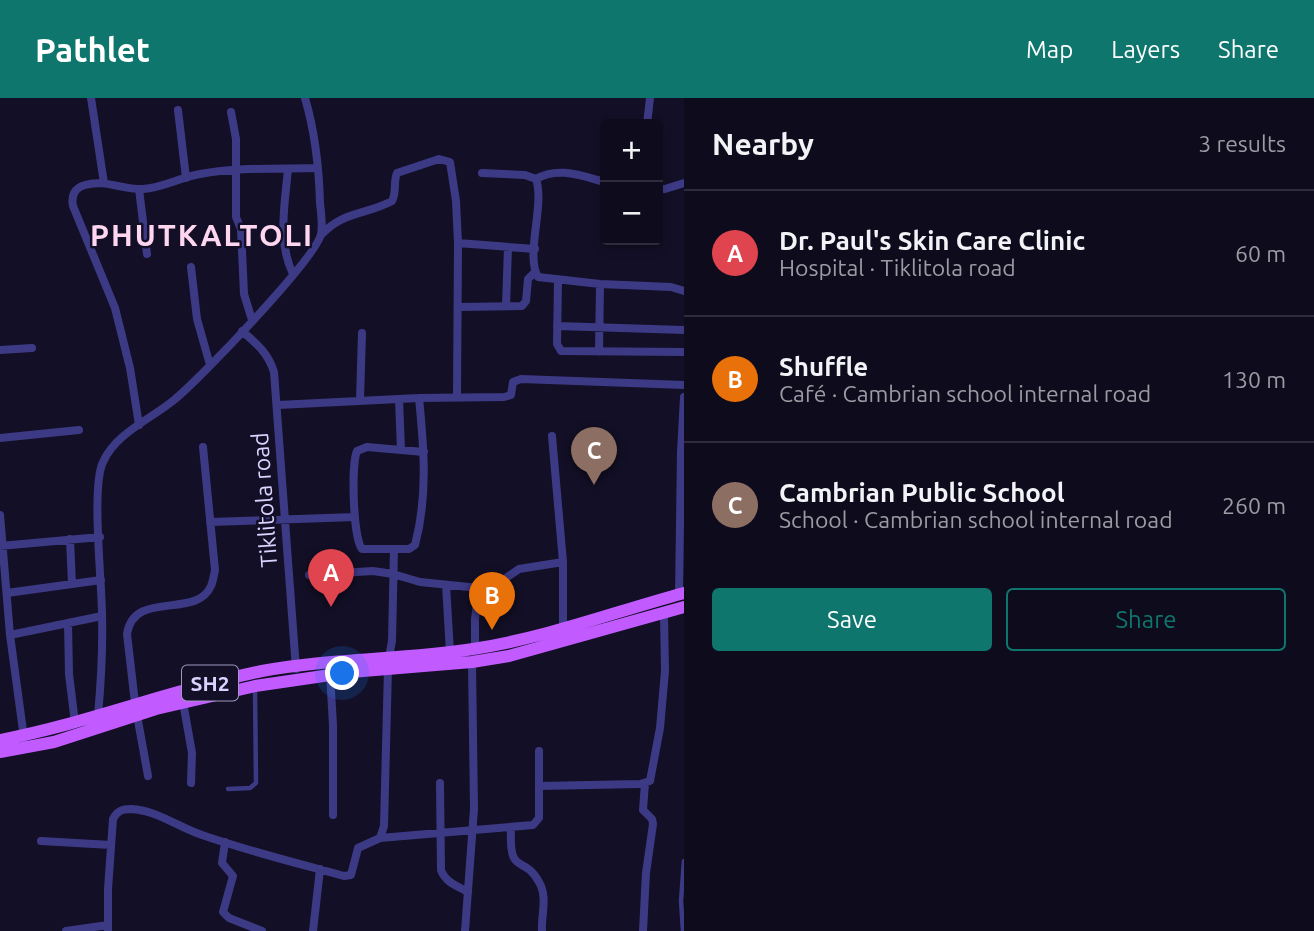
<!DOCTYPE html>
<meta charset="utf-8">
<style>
:root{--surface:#0e0b1c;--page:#1c1929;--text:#f1f3f6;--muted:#9b9ba3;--line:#2e2b3b;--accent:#0f766e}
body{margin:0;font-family:Ubuntu,sans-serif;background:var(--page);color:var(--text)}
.controls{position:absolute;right:21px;top:21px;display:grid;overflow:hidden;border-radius:7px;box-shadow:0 4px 10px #0003}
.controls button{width:63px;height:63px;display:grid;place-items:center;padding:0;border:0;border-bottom:2px solid var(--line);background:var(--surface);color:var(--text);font:35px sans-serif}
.you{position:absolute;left:343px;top:576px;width:24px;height:24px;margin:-18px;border:5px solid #fff;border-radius:50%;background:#1a73e8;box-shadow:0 0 0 10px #1a73e833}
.badge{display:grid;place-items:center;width:46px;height:46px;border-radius:50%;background:var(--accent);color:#fff;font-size:23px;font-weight:700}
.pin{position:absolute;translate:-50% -58px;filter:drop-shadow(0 2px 4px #0008)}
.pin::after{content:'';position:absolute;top:37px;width:24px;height:21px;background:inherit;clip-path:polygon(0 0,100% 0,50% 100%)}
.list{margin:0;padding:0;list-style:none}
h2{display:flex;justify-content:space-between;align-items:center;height:91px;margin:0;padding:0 28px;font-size:30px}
h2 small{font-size:23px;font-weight:400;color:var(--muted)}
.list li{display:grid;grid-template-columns:46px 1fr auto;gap:21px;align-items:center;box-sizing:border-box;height:126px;padding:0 28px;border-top:2px solid var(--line)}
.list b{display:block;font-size:26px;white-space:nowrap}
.list p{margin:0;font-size:23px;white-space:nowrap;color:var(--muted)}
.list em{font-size:23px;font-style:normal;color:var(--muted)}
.actions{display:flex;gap:14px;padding:21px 28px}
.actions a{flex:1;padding:16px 0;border:2px solid var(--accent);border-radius:7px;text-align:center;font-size:24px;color:var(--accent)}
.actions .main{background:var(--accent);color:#fff}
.map{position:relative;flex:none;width:684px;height:833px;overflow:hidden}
header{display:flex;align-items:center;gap:42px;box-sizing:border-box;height:98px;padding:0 35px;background:var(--accent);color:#fff}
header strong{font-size:33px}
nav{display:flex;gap:38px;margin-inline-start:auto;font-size:24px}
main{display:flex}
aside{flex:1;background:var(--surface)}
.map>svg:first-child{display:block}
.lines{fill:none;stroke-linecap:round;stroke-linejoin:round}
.service{stroke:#3d3a85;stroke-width:4.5}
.minor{stroke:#3d3a85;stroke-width:8}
.primary{stroke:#c25bff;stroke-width:12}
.labels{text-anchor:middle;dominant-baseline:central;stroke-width:5;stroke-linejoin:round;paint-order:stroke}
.shield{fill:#130f26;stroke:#9e99be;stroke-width:2}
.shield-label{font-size:21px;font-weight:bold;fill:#d9d4ff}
.street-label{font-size:23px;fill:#d9d4ff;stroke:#130f26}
.district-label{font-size:30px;font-weight:bold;letter-spacing:2px;fill:#ffd6f0;stroke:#130f26}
</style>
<header>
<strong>Pathlet</strong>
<nav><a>Map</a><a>Layers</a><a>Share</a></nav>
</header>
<main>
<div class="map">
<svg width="684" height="833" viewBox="0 0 684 833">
<rect width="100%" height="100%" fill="#130f26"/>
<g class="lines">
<!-- service -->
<path class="service" d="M228,691L250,690L256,685L255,589
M683,833L681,803L684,763"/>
<!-- minor -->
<path class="minor" d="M91,0L104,85
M178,12L186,80
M231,14L236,41V119L241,131L244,196L252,222
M647,26L650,0
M288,71C285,105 277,144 293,176
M482,75L525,77L536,81C545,107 525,157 538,179L600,186L671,189L684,193
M536,81C558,68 582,78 605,84
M139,91L147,156
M658,91H665L684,85
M321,137C343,113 366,117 392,103C397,94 393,84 397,75L439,61L450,64L456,103L458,145L457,299
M458,145L535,151
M191,169L197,221L210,267
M558,182L557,246L561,253L684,254
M506,208L508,149
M458,209L522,208L526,203L528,181L535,174
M557,228L684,232
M242,233C257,246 268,255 274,274L296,571
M0,252L32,250
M599,254L600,186
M419,300C424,350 428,398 415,447L409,451H362C353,440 351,367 357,353L367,349L424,354
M399,301L401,352
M360,302L362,235
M278,307L419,300L504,299L511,297L513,284L521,281L684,287
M139,327L130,270L115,210L73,108C71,98 74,90 85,87C105,81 123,92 143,91C163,90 181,79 200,76C238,69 279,71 318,70
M552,338L563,464V529
M0,340L79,332
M0,417L10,537L24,640
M210,424L355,419
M70,441L72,486
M0,448L100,439
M309,477L373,473L393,476L420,484L479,490L493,489L519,471L563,464
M446,487L450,554
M7,495L101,482
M679,497L681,354L684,299
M68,525L69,576L75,625
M10,537L102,518
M475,551V521L479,490
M389,559L392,543L394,451
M330,576L333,627V717
M183,604L192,655L191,685
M135,605L127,536C134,491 196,522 211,488C213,483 214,477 215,472L203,349
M137,617L148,678
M98,618C101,584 103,551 102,517C102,484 91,389 103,364C116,335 151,321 174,302C198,283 316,160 321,136C323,127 321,115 320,105C319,69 315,34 305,0
M440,685L441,772C445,784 457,788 468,794
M539,688L640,686L650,683L660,630L665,573L664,515
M511,730C509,780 523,755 539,784C548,799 541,817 542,833
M380,740L533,727L539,720V653
M41,743L111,747
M225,744L222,765L233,778L223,814L229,820L262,833
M66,833L108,827
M108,833V791L113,721C117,713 122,711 131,711C156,712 178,729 202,737C248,753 297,765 344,778L351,777L358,750L380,740L384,728L388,570
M313,833L320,771
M465,833L474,711L472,564
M643,833L646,775L653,726L652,721L643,712L645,685"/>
<!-- primary -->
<path class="primary" d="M0,642C89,625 173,591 262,573C332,560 403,562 473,551C545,540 614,514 684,495
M0,654L54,644L156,611L255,588L351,574L472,564L509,558L684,509"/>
</g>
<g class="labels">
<!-- shield labels -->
<rect class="shield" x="182" y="567.5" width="56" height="35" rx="5"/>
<g class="shield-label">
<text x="210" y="585">SH2</text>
</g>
<!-- street labels -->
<g class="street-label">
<text transform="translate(264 402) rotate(-94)">Tiklitola road</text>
</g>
<!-- district labels -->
<g class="district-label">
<text x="202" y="137">PHUTKALTOLI</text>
</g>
</g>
</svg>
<div class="controls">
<button>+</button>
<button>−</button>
</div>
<div class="you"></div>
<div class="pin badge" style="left:331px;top:509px;background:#e0444e">A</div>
<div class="pin badge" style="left:492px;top:532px;background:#e8710a">B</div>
<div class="pin badge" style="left:594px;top:387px;background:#8d6e63">C</div>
</div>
<aside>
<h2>Nearby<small>3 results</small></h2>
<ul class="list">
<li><span class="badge" style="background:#e0444e">A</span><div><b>Dr. Paul's Skin Care Clinic</b><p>Hospital · Tiklitola road</p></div><em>60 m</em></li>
<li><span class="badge" style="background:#e8710a">B</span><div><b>Shuffle</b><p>Café · Cambrian school internal road</p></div><em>130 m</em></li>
<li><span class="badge" style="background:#8d6e63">C</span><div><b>Cambrian Public School</b><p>School · Cambrian school internal road</p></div><em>260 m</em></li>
</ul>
<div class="actions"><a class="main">Save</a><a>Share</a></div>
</aside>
</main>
